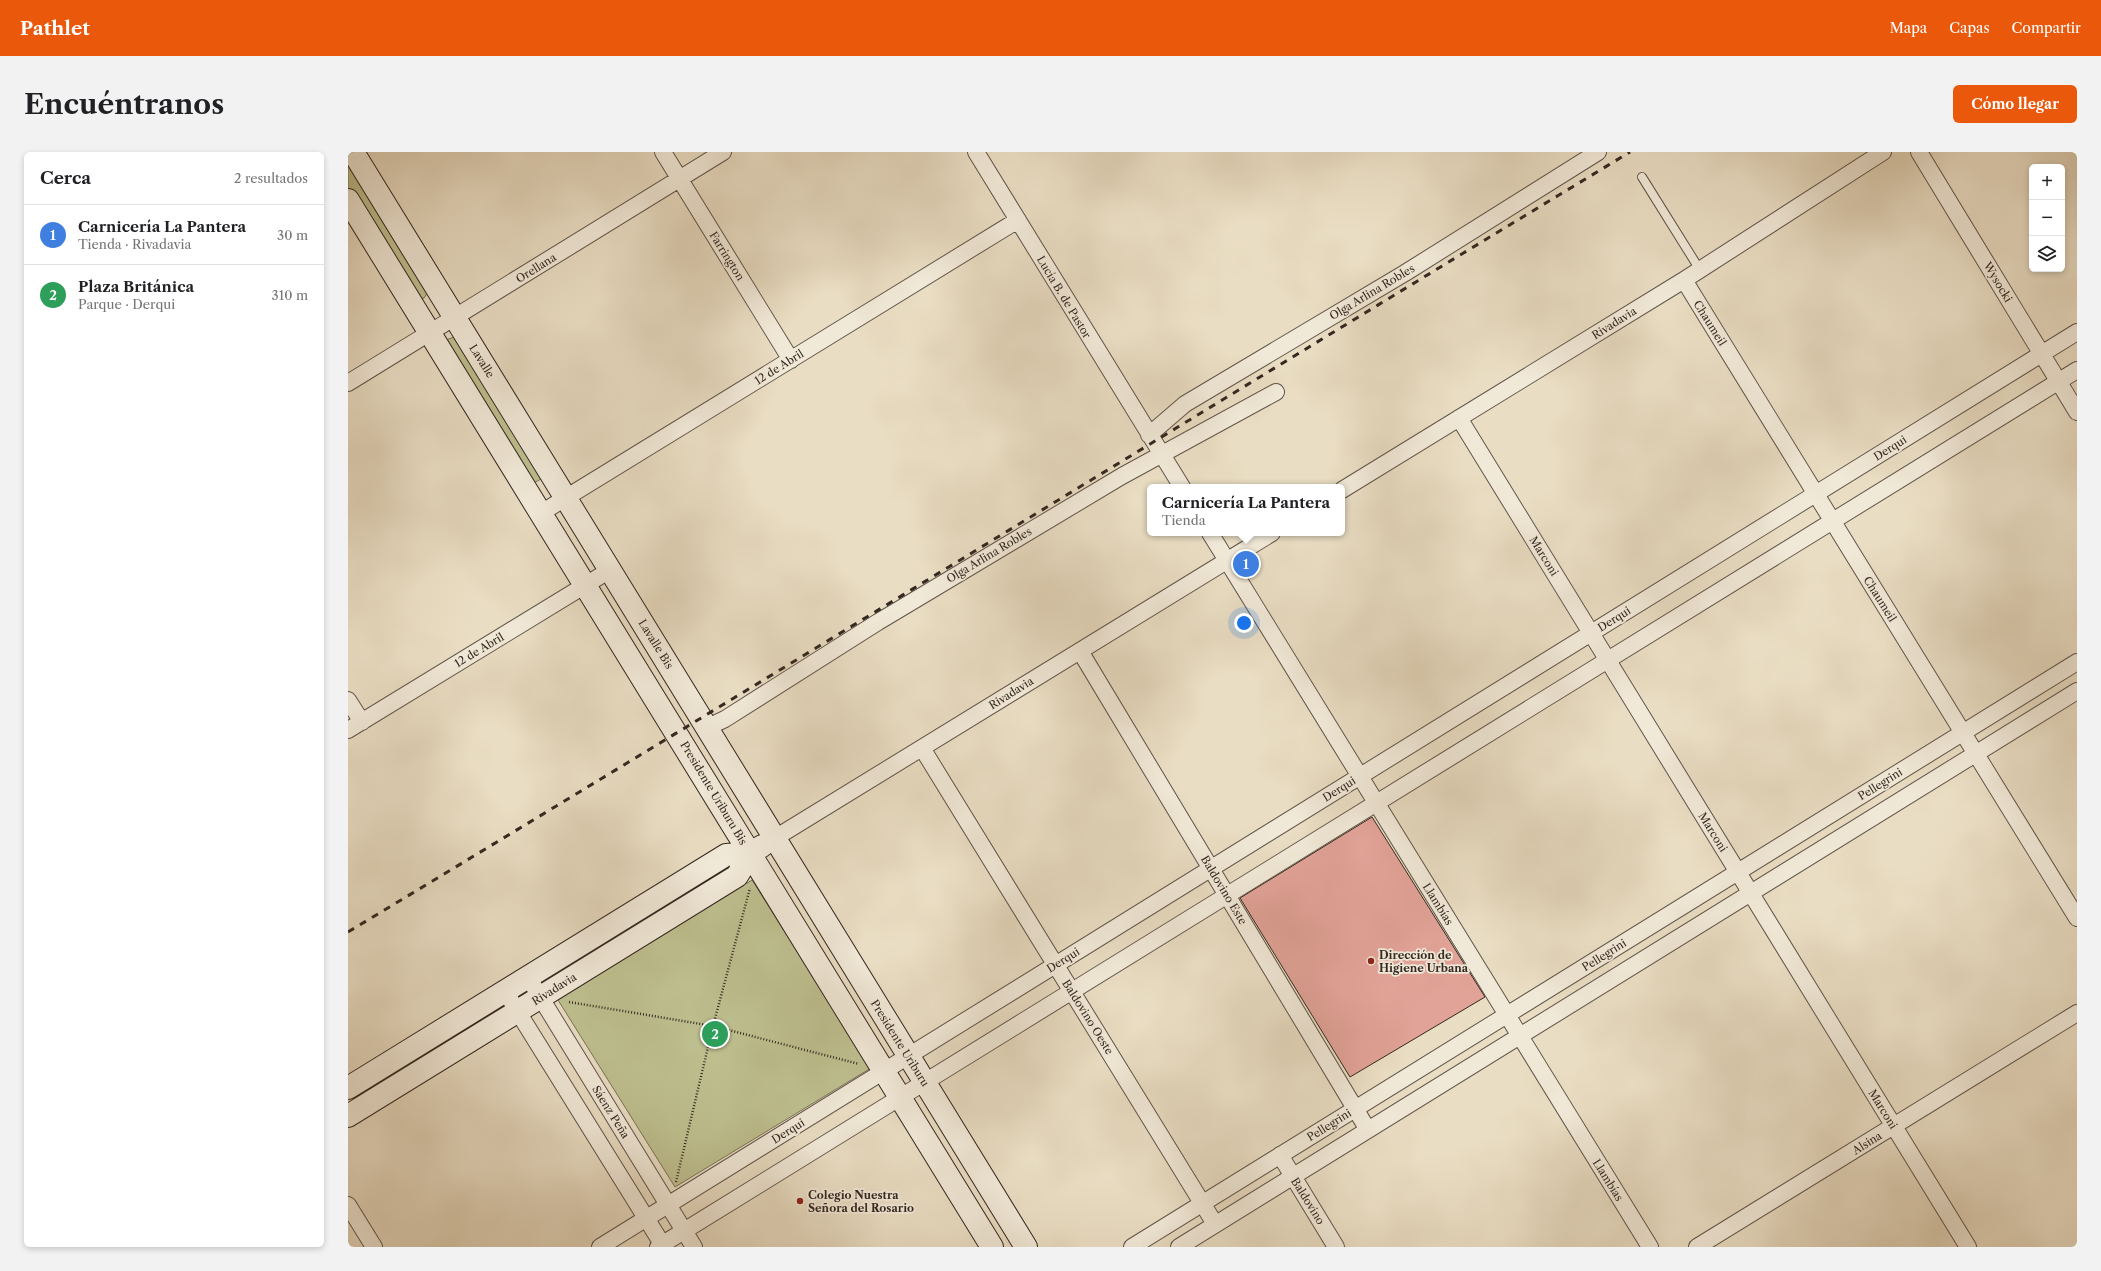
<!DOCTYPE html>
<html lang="es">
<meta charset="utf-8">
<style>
:root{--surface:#fff;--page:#f2f2f2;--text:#202124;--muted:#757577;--line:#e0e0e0;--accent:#ea580c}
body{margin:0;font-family:"Libre Caslon Text",serif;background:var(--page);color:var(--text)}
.controls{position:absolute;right:12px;top:12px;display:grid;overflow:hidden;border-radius:6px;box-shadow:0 2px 6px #0003}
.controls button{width:36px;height:36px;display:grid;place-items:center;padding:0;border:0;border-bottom:1px solid var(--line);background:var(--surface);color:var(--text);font:20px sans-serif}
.you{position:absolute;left:896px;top:471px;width:14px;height:14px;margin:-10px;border:3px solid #fff;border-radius:50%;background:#1a73e8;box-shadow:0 0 0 6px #1a73e833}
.badge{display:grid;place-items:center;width:26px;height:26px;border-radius:50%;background:var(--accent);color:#fff;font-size:13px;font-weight:700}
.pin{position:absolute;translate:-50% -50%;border:2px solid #fff;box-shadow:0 1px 4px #0006}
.popup{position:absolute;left:799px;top:332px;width:198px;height:52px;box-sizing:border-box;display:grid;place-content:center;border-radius:6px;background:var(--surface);filter:drop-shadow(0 1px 3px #0005);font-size:13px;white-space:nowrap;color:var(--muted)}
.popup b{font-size:15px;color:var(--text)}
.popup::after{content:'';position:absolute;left:50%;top:100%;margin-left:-8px;border:8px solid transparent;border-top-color:var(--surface)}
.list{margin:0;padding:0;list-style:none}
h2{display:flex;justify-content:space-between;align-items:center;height:52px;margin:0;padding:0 16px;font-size:17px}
h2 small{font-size:13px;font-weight:400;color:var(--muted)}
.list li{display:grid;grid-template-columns:26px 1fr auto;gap:12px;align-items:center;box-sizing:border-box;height:60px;padding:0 16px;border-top:1px solid var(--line)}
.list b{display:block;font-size:15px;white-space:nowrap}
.list p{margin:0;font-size:13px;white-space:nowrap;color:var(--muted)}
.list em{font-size:13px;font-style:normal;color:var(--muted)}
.icon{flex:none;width:22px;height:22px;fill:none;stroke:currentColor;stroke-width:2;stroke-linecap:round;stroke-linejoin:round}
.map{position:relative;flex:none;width:1729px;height:1095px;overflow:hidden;border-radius:6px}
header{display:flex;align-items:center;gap:24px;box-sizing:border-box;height:56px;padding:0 20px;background:var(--accent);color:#fff}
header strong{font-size:19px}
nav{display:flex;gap:22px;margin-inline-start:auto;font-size:14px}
.intro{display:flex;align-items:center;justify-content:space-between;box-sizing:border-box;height:96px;padding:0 24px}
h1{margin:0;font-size:28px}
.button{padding:10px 18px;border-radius:6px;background:var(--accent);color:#fff;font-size:14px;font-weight:700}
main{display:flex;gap:24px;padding:0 24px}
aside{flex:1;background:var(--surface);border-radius:6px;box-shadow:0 2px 6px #0003}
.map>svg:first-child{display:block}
.green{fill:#bebf8f;stroke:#797458}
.building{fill:#e1a297;stroke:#342821}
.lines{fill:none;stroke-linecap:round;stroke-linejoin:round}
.lane-casing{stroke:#61554a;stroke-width:10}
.street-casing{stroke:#61554a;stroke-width:18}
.secondary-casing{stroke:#342821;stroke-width:24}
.path{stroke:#342821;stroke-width:2.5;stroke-dasharray:1 2;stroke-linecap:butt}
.lane{stroke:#f1e9d8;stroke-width:8}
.street{stroke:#f1e9d8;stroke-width:16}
.secondary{stroke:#f1e9d8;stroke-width:22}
.rail{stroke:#342821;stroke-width:3;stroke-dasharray:7 7;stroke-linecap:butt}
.poi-dot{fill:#8f2418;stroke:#f1e9d8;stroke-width:1.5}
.labels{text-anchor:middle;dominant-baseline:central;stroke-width:3.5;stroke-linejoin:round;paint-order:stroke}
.street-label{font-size:11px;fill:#342821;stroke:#f1e9d8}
.poi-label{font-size:11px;font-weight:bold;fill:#342821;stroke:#f1e9d8;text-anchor:start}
</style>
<header>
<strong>Pathlet</strong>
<nav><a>Mapa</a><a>Capas</a><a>Compartir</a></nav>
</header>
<div class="intro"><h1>Encuéntranos</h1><a class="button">Cómo llegar</a></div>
<main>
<aside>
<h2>Cerca<small>2 resultados</small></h2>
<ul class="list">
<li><span class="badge" style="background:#3f7fe0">1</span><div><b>Carnicería La Pantera</b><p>Tienda · Rivadavia</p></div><em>30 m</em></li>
<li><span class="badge" style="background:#2e9e5b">2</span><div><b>Plaza Británica</b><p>Parque · Derqui</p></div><em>310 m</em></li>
</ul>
</aside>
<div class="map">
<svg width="1729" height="1095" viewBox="0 0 1729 1095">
<rect width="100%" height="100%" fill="#e9ddc3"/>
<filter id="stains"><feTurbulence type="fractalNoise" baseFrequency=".005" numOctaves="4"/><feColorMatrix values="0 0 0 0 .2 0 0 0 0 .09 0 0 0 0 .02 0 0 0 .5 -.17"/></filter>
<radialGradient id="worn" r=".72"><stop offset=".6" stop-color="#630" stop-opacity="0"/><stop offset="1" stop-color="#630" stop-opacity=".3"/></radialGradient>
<!-- green -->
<path class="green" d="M0,9L80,140L76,146L72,147L66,144L0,36Z
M106,185L193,327L186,331L98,188Z
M404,728L523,916L327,1035L210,848Z"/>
<!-- building -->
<path class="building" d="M1024,665L1137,845L1002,925L892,746Z"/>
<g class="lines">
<defs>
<path id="lane" d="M1294,25L1352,118"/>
<path id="street" d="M315,0L443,208
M628,0L834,335
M1571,0L1729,260
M1336,128L1729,766
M0,231L375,0
M1111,266L1620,1095
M801,283L837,252L1057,121L1250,0
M994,338L1336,128L1535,0
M193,361L670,68
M862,381L1302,1095
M732,499L1020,978
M0,548L14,570
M360,575L377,567L530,470L774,324L928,240
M0,578L262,418
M574,596L867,1072
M427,686L924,381
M180,825L346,1095
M157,839L316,1095
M932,1003L988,1095
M0,1053L26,1095
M252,1095L1729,180
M310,1095L1729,218
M784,1095L1729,510
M831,1095L1729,539
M1349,1095L1729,861"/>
<path id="secondary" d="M5,0L678,1095
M0,48L644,1095
M0,936L378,703L403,701
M0,964L389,724L403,701L414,694"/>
</defs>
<!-- lane casing -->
<use href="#lane" class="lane-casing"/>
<!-- street casing -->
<use href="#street" class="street-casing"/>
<!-- secondary casing -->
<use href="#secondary" class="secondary-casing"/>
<!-- path -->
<path class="path" d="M221,850L365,874L511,912
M328,1030L365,874L402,736"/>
<!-- lane -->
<use href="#lane" class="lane"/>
<!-- street -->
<use href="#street" class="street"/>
<!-- secondary -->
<use href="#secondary" class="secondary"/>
<!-- rail -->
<path class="rail" d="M0,780C428,522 854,259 1282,0"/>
</g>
<!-- markers -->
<g class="poi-dot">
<circle cx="1023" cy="809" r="4"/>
<circle cx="452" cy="1049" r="4"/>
</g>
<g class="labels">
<!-- street labels -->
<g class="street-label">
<text transform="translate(379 104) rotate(58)">Farrington</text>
<text transform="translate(188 116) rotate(-32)">Orellana</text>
<text transform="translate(1650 130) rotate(59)">Wysocki</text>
<text transform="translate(1024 140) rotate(-31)">Olga Arlina Robles</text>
<text transform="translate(716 145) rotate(59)">Lucía B. de Pastor</text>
<text transform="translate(1266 171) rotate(-32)">Rivadavia</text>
<text transform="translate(1362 171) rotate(58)">Chaumeil</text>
<text transform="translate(134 209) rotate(58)">Lavalle</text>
<text transform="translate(431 215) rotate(-32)">12 de Abril</text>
<text transform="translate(1542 296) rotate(-32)">Derqui</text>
<text transform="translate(641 403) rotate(-31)">Olga Arlina Robles</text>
<text transform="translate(1196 404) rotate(58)">Marconi</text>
<text transform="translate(1532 447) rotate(58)">Chaumeil</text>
<text transform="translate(1266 467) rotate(-32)">Derqui</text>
<text transform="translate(308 492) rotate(58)">Lavalle Bis</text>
<text transform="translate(131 498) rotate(-31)">12 de Abril</text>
<text transform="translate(663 541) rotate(-32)">Rivadavia</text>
<text transform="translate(1532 632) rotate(-32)">Pellegrini</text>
<text transform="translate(991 637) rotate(-32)">Derqui</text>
<text transform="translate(366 641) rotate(59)">Presidente Uriburu Bis</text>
<text transform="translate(1365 680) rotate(58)">Marconi</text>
<text transform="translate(876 738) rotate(59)">Baldovino Este</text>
<text transform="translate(1090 752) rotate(58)">Llambías</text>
<text transform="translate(1256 803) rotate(-32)">Pellegrini</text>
<text transform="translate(715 808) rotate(-32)">Derqui</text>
<text transform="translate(206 837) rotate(-32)">Rivadavia</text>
<text transform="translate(740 865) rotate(58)">Baldovino Oeste</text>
<text transform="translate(552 891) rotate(58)">Presidente Uriburu</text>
<text transform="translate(1535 957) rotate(58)">Marconi</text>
<text transform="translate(263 960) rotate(58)">Sáenz Peña</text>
<text transform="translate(981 973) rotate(-32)">Pellegrini</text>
<text transform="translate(440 979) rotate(-32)">Derqui</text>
<text transform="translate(1519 991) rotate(-32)">Alsina</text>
<text transform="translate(1260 1028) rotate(58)">Llambías</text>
<text transform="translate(960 1049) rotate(58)">Baldovino</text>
</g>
<!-- poi labels -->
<g class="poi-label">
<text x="1031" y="803">Dirección de<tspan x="1031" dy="13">Higiene Urbana</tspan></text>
<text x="460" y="1043">Colegio Nuestra<tspan x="460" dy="13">Señora del Rosario</tspan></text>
</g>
</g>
<rect width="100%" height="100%" filter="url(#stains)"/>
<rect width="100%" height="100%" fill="url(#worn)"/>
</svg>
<div class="controls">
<button>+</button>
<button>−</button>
<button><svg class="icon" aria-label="layers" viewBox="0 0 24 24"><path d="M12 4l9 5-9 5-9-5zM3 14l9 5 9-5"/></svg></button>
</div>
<div class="you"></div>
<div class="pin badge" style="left:898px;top:412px;background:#3f7fe0">1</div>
<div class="popup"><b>Carnicería La Pantera</b>Tienda</div>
<div class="pin badge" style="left:367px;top:882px;background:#2e9e5b">2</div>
</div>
</main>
